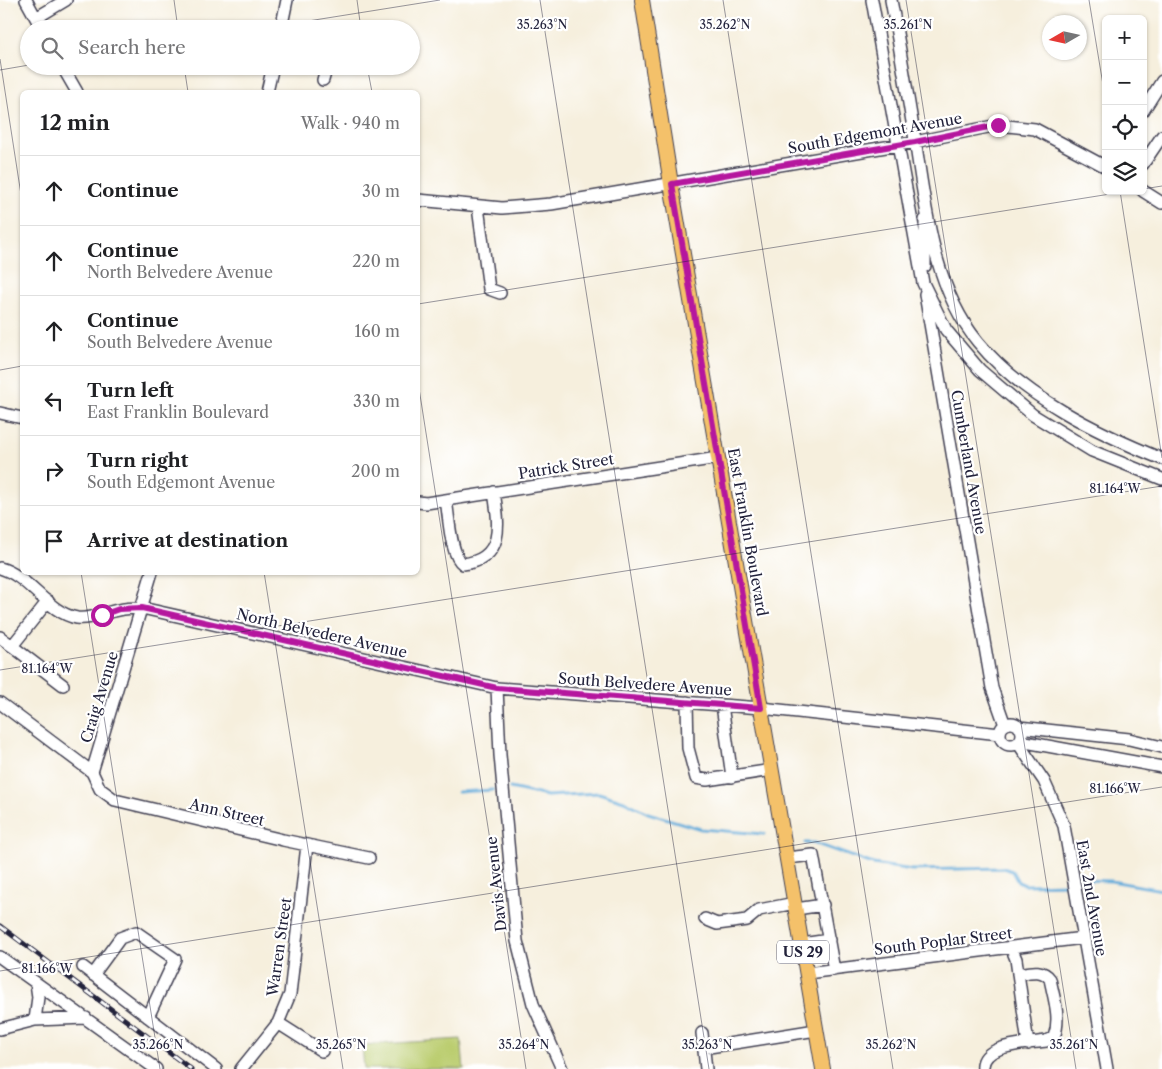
<!DOCTYPE html>
<meta charset="utf-8">
<style>
:root{--surface:#fff;--page:#f2f2f2;--text:#202124;--muted:#757577;--line:#e0e0e0}
body{margin:0;font-family:"Libre Caslon Text",serif;background:var(--page);color:var(--text)}
.controls{position:absolute;right:15px;top:15px;display:grid;overflow:hidden;border-radius:8px;box-shadow:0 1px 4px #0004}
.controls button{width:45px;height:45px;display:grid;place-items:center;padding:0;border:0;border-bottom:1px solid var(--line);background:var(--surface);color:var(--text);font:25px sans-serif}
.compass{position:absolute;left:1042px;top:15px;width:45px;height:45px;border-radius:50%;background:var(--surface);box-shadow:0 1px 4px #0004;rotate:261deg}
.stop{position:absolute;width:15px;height:15px;margin:-11px;border:4px solid #b5179e;border-radius:50%;background:#fff}
.stop.end{background:#b5179e;border-color:#fff;box-shadow:0 1px 5px #0008}
.list{margin:0;padding:0;list-style:none}
h2{display:flex;justify-content:space-between;align-items:center;height:65px;margin:0;padding:0 20px;font-size:21px}
h2 small{font-size:16px;font-weight:400;color:var(--muted)}
.list li{display:grid;grid-template-columns:32px 1fr auto;gap:15px;align-items:center;box-sizing:border-box;height:70px;padding:0 20px;border-top:1px solid var(--line)}
.list b{display:block;font-size:19px;white-space:nowrap}
.list p{margin:0;font-size:16px;white-space:nowrap;color:var(--muted)}
.list em{font-size:16px;font-style:normal;color:var(--muted)}
.icon{flex:none;width:28px;height:28px;fill:none;stroke:currentColor;stroke-width:2;stroke-linecap:round;stroke-linejoin:round}
.map{position:relative;flex:none;width:1162px;height:1069px;overflow:hidden}
.search{position:absolute;background:var(--surface);box-shadow:0 1px 4px #0004;left:20px;top:20px;width:400px;height:55px;display:flex;align-items:center;gap:12px;box-sizing:border-box;padding:0 18px;border-radius:28px;color:var(--muted);font-size:19px}
.panel{position:absolute;background:var(--surface);box-shadow:0 1px 4px #0004;left:20px;top:90px;width:400px;height:485px;border-radius:8px}
.map>svg:first-child{display:block}
.green{fill:#bbcd70;stroke:#6e7856}
.lines{fill:none;stroke-linecap:round;stroke-linejoin:round}
.stream{stroke:#62abd9;stroke-width:3}
.minor-casing{stroke:#424153;stroke-width:14}
.major-casing{stroke:#424153;stroke-width:16}
.minor{stroke:#fff;stroke-width:11}
.major{stroke:#f4c16b;stroke-width:14}
.rail-casing{stroke:#22223b;stroke-width:5}
.rail{stroke:#fff;stroke-width:3;stroke-dasharray:9;stroke-linecap:butt}
.route{stroke:#b5179e;stroke-width:6}
.ticks{fill:none;stroke:#22223b;stroke-width:1;stroke-opacity:0.45}
.labels{text-anchor:middle;dominant-baseline:central;stroke-width:4.5;stroke-linejoin:round;paint-order:stroke}
.shield{fill:#fff;stroke:#646476;stroke-width:1}
.shield-label{font-size:14px;font-weight:bold;fill:#22223b}
.street-label{font-size:15px;fill:#22223b;stroke:#fff}
.ticks-label{font-size:12px;text-anchor:middle;fill:#22223b;stroke:#fff;stroke-width:4.5;stroke-linejoin:round;paint-order:stroke}
</style>
<div class="map">
<svg width="1162" height="1069" viewBox="0 0 1162 1069">
<rect width="100%" height="100%" fill="#fff"/>
<filter id="ink" filterUnits="userSpaceOnUse"><feTurbulence type="fractalNoise" baseFrequency=".02" numOctaves="2"/><feDisplacementMap in="SourceGraphic" scale="10" xChannelSelector="R" yChannelSelector="G"/><feConvolveMatrix kernelMatrix="1 2 1 2 8 2 1 2 1" color-interpolation-filters="sRGB"/></filter>
<filter id="wash" filterUnits="userSpaceOnUse"><feTurbulence type="fractalNoise" baseFrequency=".0096" numOctaves="4" result="noise"/><feDisplacementMap in="SourceGraphic" scale="20" xChannelSelector="R" yChannelSelector="G"/><feGaussianBlur stdDeviation="1.12" result="paint"/><feColorMatrix in="noise" values="0 0 0 0 0 0 0 0 0 0 0 0 0 0 0 0 0 1.4 0 .05"/><feComposite in="paint" operator="in"/></filter>
<g filter="url(#wash)">
<rect width="100%" height="100%" fill="#f6efdd"/>
<!-- green -->
<path class="green" d="M461,1039L464,1069H364L362,1045Z"/>
<g class="lines">
<!-- stream -->
<path class="stream" d="M510,788L547,796L599,793L624,801L648,813L701,829L764,834
M458,792L493,790
M805,843H814L873,864L912,870L1003,868L1012,871L1018,882L1025,885L1068,884
M1083,880L1111,881L1162,890"/>
</g>
</g>
<g filter="url(#ink)">
<g class="lines">
<defs>
<path id="minor" d="M26,0L42,29
M872,0L923,283L946,330L980,370L1033,415L1092,451L1162,479
M891,0C900,48 908,97 916,146C926,211 934,289 978,342C1023,397 1098,433 1162,459
M36,18L66,0
M281,29L287,0
M62,66L77,92
M323,80L327,66
M267,92L273,66
M1143,111L1162,81
M1143,164L1162,136
M1143,191L1162,203
M418,200L502,208L551,204L915,142L998,125L1035,129L1106,167
M478,207L489,289L500,293
M925,266V220
M925,294L992,688L1005,725
M0,413L22,418
M446,500C449,516 450,555 463,564C505,559 499,524 494,492
M418,502L426,503L718,458
M0,568C29,576 48,613 77,618C91,620 105,612 119,610C126,608 134,608 142,608L497,688L761,708L1000,734
M48,601L12,646L63,685
M0,637L12,646
M497,688L500,755L517,941L533,1004L562,1069
M687,702L688,748L696,778L707,780L772,770
M0,703L92,772
M722,705L732,777
M1000 734a11 11 0 1 1 22 0a11 11 0 1 1-22 0Z
M1019,727L1129,739L1162,747
M1020,741L1162,767
M1018,743L1044,781L1064,826L1107,1069
M92,772L100,789L115,800L283,840L369,858
M92,772L152,572
M787,858L813,855L834,970
M796,909L823,905
M705,919L717,924L747,920L759,910L795,903
M802,944L829,940
M1011,947L1016,959L1028,1044
M0,957L156,1069
M83,967L216,1069
M807,973L1083,938
M93,975L120,938L136,932L175,959L148,1017
M35,1020L38,997L36,983
M278,1023L322,1051
M0,1029L35,1020L86,1018
M702,1033L706,1069
M703,1048L816,1030
M241,1069L278,1023L290,994L307,845
M983,1069C980,1044 1027,1044 1046,1041L1054,1037C1061,1018 1054,999 1050,979C1042,968 1030,972 1018,974"/>
<path id="major" d="M642,0L671,184L823,1069"/>
</defs>
<!-- minor casing -->
<use href="#minor" class="minor-casing"/>
<!-- major casing -->
<use href="#major" class="major-casing"/>
<!-- minor -->
<use href="#minor" class="minor"/>
<!-- major -->
<use href="#major" class="major"/>
<defs>
<path id="rail" d="M0,926L191,1069"/>
</defs>
<!-- rail casing -->
<use href="#rail" class="rail-casing"/>
<!-- rail -->
<use href="#rail" class="rail"/>
</g>
</g>
<g class="lines" filter="url(#ink)">
<!-- route -->
<path class="route" d="M102,615L119,609L142,608L497,688L761,708L672,184L915,142L998,125"/>
</g>
<!-- ticks -->
<path class="ticks" d="M174,0L178,29M357,0L361,29M540,0L709,1069M723,0L893,1069M906,0L1076,1069M1089,0L1106,103M258,29L440,0M0,59L22,201M184,66L188,92M367,66L372,92M0,70L29,65M1143,189L1162,186M1120,191L1162,458M418,304L1129,191M0,370L22,366M418,382L526,1069M81,572L160,1069M264,572L343,1069M0,670L1162,486M0,971L1162,787"/>
<g class="labels">
<!-- shield labels -->
<rect class="shield" x="777" y="940.5" width="52" height="23" rx="4"/>
<g class="shield-label">
<text x="803" y="952">US 29</text>
</g>
<!-- street labels -->
<g class="street-label">
<text transform="translate(875 133) rotate(-10)">South Edgemont Avenue</text>
<text transform="translate(969 462) rotate(80)">Cumberland Avenue</text>
<text transform="translate(566 466) rotate(-9)">Patrick Street</text>
<text transform="translate(748 532) rotate(80)">East Franklin Boulevard</text>
<text transform="translate(322 633) rotate(13)">North Belvedere Avenue</text>
<text transform="translate(645 684) rotate(4)">South Belvedere Avenue</text>
<text transform="translate(99 697) rotate(-73)">Craig Avenue</text>
<text transform="translate(227 812) rotate(13)">Ann Street</text>
<text transform="translate(496 884) rotate(-96)">Davis Avenue</text>
<text transform="translate(1092 898) rotate(80)">East 2nd Avenue</text>
<text transform="translate(943 941) rotate(-7)">South Poplar Street</text>
<text transform="translate(279 947) rotate(-82)">Warren Street</text>
</g>
</g>
<g class="ticks-label">
<text x="542" y="29">35.263°N</text>
<text x="725" y="29">35.262°N</text>
<text x="908" y="29">35.261°N</text>
<text x="1115" y="493">81.164°W</text>
<text x="47" y="673">81.164°W</text>
<text x="1115" y="793">81.166°W</text>
<text x="47" y="973">81.166°W</text>
<text x="158" y="1049">35.266°N</text>
<text x="341" y="1049">35.265°N</text>
<text x="524" y="1049">35.264°N</text>
<text x="707" y="1049">35.263°N</text>
<text x="891" y="1049">35.262°N</text>
<text x="1074" y="1049">35.261°N</text>
</g>
</svg>
<div class="controls">
<button>+</button>
<button>−</button>
<button><svg class="icon" aria-label="locate" viewBox="0 0 24 24"><circle cx="12" cy="12" r="6"/><path d="M12 2v4M12 18v4M2 12h4M18 12h4"/></svg></button>
<button><svg class="icon" aria-label="layers" viewBox="0 0 24 24"><path d="M12 4l9 5-9 5-9-5zM3 14l9 5 9-5"/></svg></button>
</div>
<svg class="compass" viewBox="-18 -18 36 36"><path d="M0-13l5 13h-10z" fill="#e53935"/><path d="M0 13l5-13h-10z" fill="#757577"/></svg>
<div class="stop" style="left:102px;top:615px"></div>
<div class="stop end" style="left:998px;top:125px"></div>
<div class="search"><svg class="icon" aria-label="search" viewBox="0 0 24 24"><circle cx="10" cy="10" r="6"/><path d="M15 15l6 6"/></svg>Search here</div>
<section class="panel">
<h2>12 min<small>Walk · 940 m</small></h2>
<ul class="list">
<li><svg class="icon" aria-label="ahead" viewBox="0 0 24 24"><path d="M12 20V5M6 11l6-6 6 6"/></svg><div><b>Continue</b></div><em>30 m</em></li>
<li><svg class="icon" aria-label="ahead" viewBox="0 0 24 24"><path d="M12 20V5M6 11l6-6 6 6"/></svg><div><b>Continue</b><p>North Belvedere Avenue</p></div><em>220 m</em></li>
<li><svg class="icon" aria-label="ahead" viewBox="0 0 24 24"><path d="M12 20V5M6 11l6-6 6 6"/></svg><div><b>Continue</b><p>South Belvedere Avenue</p></div><em>160 m</em></li>
<li><svg class="icon" aria-label="left" viewBox="0 0 24 24"><path d="M17 20v-9H6M10 6l-5 5 5 5"/></svg><div><b>Turn left</b><p>East Franklin Boulevard</p></div><em>330 m</em></li>
<li><svg class="icon" aria-label="right" viewBox="0 0 24 24"><path d="M7 20v-9h11M14 6l5 5-5 5"/></svg><div><b>Turn right</b><p>South Edgemont Avenue</p></div><em>200 m</em></li>
<li><svg class="icon" aria-label="arrive" viewBox="0 0 24 24"><path d="M6 21V4h12l-3 4 3 4H6"/></svg><div><b>Arrive at destination</b></div></li>
</ul>
</section>
</div>
